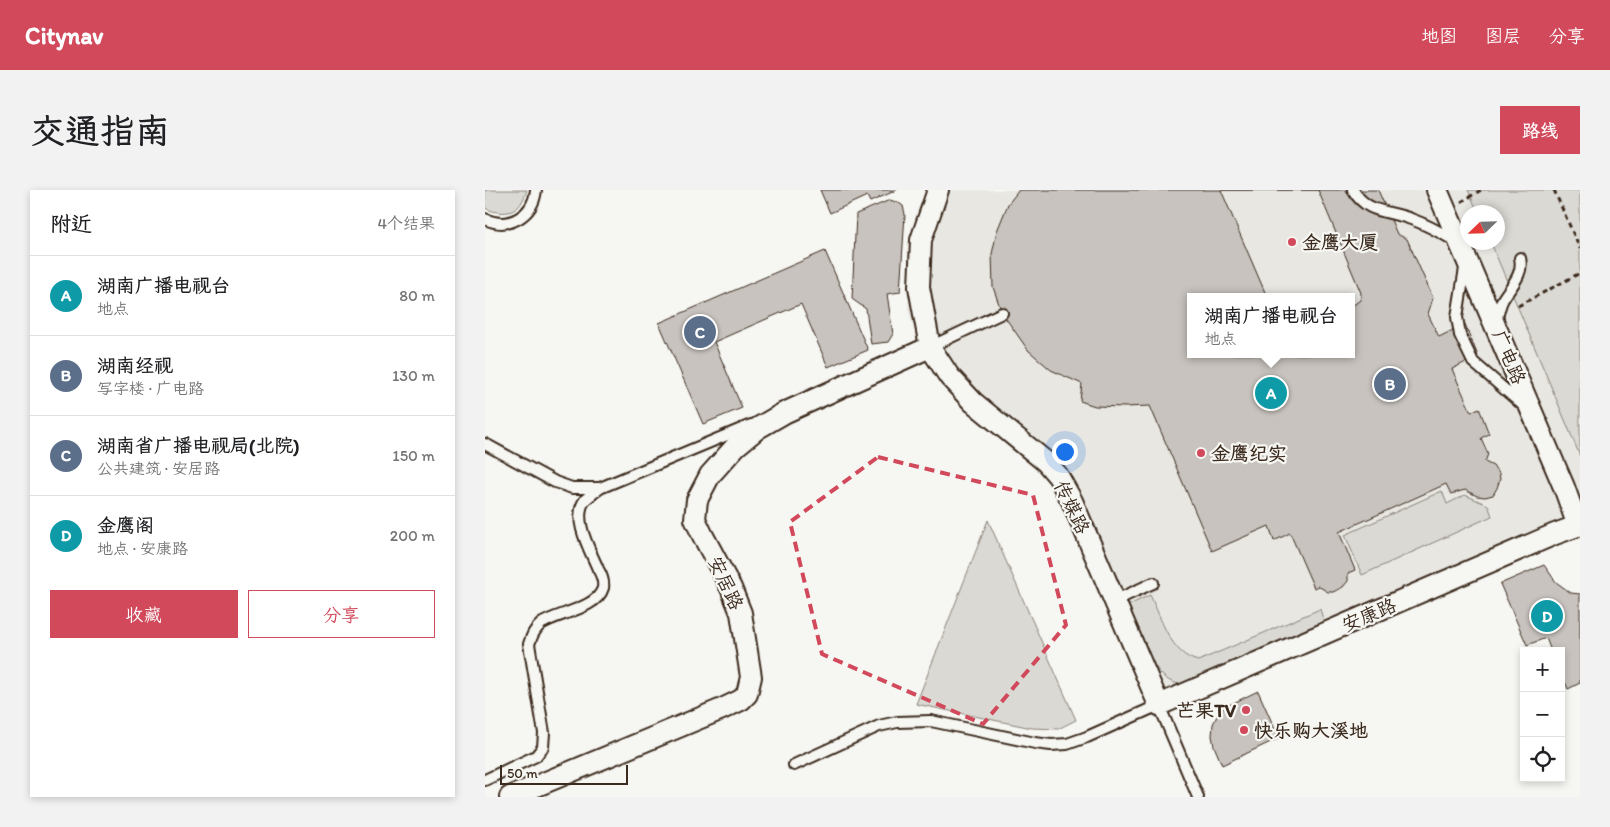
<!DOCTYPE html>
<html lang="zh">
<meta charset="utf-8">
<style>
:root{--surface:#fff;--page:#f2f2f2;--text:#202124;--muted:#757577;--line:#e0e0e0;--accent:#d1495b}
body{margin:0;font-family:Itim,"LXGW WenKai TC",sans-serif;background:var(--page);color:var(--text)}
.controls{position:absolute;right:15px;bottom:15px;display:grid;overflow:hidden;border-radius:0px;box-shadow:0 2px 8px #0003}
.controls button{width:45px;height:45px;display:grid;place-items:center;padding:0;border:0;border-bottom:1px solid var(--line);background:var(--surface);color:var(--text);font:25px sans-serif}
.compass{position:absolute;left:975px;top:15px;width:45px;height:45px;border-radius:50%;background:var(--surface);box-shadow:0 2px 8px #0003;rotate:247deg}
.scale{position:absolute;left:15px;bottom:12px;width:128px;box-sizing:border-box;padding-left:5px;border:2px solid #3b2a1e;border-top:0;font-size:14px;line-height:18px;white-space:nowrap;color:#3b2a1e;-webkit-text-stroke:4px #f6f6f2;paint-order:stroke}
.you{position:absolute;left:579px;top:261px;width:18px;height:18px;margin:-12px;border:4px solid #fff;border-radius:50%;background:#1a73e8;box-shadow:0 0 0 8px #1a73e833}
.badge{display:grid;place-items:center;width:32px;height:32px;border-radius:50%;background:var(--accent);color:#fff;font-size:16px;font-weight:700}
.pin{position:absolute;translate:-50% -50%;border:2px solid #fff;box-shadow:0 1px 5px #0006}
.popup{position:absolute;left:702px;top:103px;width:168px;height:65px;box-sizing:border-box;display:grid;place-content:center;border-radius:0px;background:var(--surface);filter:drop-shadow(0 1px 4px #0005);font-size:16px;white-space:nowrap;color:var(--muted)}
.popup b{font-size:19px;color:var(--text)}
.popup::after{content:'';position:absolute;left:50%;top:100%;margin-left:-10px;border:10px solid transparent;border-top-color:var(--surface)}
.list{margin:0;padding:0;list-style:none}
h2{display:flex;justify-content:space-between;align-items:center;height:65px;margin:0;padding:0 20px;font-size:21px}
h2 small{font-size:16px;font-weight:400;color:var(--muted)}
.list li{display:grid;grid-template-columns:32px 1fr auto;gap:15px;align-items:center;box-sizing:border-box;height:80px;padding:0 20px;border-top:1px solid var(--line)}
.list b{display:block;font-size:19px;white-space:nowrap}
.list p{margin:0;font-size:16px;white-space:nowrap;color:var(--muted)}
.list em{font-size:16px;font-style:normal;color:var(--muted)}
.actions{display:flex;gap:10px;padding:15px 20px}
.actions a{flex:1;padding:11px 0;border:1px solid var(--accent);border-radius:0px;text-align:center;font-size:18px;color:var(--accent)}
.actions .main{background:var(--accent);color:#fff}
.icon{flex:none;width:28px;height:28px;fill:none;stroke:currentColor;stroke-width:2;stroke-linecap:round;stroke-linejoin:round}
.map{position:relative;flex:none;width:1095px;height:607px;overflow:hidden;border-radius:0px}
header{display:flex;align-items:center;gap:30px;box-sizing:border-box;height:70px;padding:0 25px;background:var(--accent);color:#fff}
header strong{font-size:24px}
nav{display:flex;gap:28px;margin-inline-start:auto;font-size:18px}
.intro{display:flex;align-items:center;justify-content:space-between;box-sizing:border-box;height:120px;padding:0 30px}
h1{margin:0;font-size:35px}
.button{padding:12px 22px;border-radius:0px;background:var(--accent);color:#fff;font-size:18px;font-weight:700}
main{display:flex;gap:30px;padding:0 30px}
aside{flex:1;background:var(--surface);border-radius:0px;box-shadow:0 2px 8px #0003}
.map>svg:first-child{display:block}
.built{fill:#e8e7e2;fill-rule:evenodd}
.green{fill:#dad9d3;stroke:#8a8278}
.building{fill:#c8c3be;stroke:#3b2a1e;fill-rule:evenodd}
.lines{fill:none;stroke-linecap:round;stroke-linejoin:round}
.service-casing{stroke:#3b2a1e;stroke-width:14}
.minor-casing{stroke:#3b2a1e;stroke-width:24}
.path{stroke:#3b2a1e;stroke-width:3;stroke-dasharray:5 4;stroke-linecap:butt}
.service{stroke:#f6f6f2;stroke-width:10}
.minor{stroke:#f6f6f2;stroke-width:20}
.marked{fill:none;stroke:#d1495b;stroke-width:4;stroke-dasharray:10 6;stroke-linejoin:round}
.poi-dot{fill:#d1495b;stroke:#f6f6f2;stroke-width:2}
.labels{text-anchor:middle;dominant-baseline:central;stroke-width:4.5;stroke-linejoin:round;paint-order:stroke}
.poi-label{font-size:19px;font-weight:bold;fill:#3b2a1e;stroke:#f6f6f2;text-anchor:start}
.street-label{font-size:19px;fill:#3b2a1e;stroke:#f6f6f2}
</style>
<header>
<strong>Citynav</strong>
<nav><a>地图</a><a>图层</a><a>分享</a></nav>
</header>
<div class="intro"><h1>交通指南</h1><a class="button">路线</a></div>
<main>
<aside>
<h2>附近<small>4个结果</small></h2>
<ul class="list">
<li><span class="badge" style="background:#0f9aa8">A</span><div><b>湖南广播电视台</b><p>地点</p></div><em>80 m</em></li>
<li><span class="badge" style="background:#5c6f8a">B</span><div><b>湖南经视</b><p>写字楼 · 广电路</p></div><em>130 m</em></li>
<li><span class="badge" style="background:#5c6f8a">C</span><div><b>湖南省广播电视局(北院)</b><p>公共建筑 · 安居路</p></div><em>150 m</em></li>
<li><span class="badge" style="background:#0f9aa8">D</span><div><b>金鹰阁</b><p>地点 · 安康路</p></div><em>200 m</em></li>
</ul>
<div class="actions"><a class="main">收藏</a><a>分享</a></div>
</aside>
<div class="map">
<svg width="1095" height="607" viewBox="0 0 1095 607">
<rect width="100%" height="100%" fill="#f6f6f2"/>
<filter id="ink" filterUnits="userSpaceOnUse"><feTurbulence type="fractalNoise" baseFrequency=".02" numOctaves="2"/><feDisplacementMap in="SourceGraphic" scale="10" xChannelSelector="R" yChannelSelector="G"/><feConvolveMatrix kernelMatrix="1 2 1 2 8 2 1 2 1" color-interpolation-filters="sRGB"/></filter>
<g filter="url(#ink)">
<!-- built -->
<path class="built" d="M442,0H1095V350L1088,346L673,527L584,321L568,293L543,269L510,245L469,208L442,172L432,150L423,120L425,52L432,21ZM982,22H1012V52H982ZM706,107H866V164H706Z"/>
<!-- green -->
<path class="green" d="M0,0H42C40,6 37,14 32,18C24,25 9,23 0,18Z
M983,0H1095V266L1006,53L1012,52V22H993Z
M957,301L962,314L980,305L1003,315L1007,326L877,385L860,345Z
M503,330L591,530L573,539L547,538L431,514Z
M665,405C677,429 685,464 713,471L835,419L840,436L709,494C702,494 692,495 685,491C665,481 651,436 642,416Z"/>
<!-- building -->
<path class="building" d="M335,0H412L385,12L382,6L345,23Z
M534,0H893L912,44L922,49L948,108L943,124L954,147L980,134L993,166L967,179L986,222L994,218L1004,244L996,248L1003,264L1000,272L1008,276L1014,283L1015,289L1012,298L1008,305L1000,307L992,306L980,300L966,304L961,294L854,342L870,380L863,383V391L858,397L848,402H843L833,396L829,398L805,343L789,351L784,336L727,361L665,216L639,217L610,216L595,211L597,194L566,180L543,160L517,123L508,97L507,64L512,41L523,14ZM706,107H866V164H706Z
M736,0H833L876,103L875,110L866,117V107H782Z
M405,10L414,13L418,16L420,24L415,102L402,104L408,144L403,152L386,154L381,119L367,109L371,24Z
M340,61L383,160L343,177L316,114L229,152L257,218L218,234L174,133Z
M1059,375L1071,392L1086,403L1095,404V493L1083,499L1076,483V461H1066L1061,448L1042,455L1015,394Z
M773,501L794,548L737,575L729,556L727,546L728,534L733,524L740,517Z"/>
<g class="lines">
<defs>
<path id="service" d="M868,0C882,24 903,20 926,29C943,35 957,43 972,52
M0,29C24,40 48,26 51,0
M981,72L972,127L975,145L988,172L1040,217
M1011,133C1013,125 1014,116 1018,109C1026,96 1039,84 1035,68
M445,157L517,123
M0,254L70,292L87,298H115
M629,411L668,393
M309,575L394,536L412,532L446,531L550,553L566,555L582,554L602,547L674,515L713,607
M0,590L51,566L58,557L59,543L44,454C47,446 49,440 56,434C72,423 112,419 118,398C119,392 116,384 113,379C106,362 86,328 100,310C104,306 110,302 115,298L266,235"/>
<path id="minor" d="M453,0L436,50L434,97L445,157L464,186L488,212L561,272L573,286L587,311L674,515L1070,344L1095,335
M952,0L1079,297L1093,336
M25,607L237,519L256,510L262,504L266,487L256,423L246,398L218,346L210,329L212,310L225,285L251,256L273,238L299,223L445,157"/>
</defs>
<!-- service casing -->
<use href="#service" class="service-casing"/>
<!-- minor casing -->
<use href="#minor" class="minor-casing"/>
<!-- path -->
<path class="path" d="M1069,0L1095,59
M976,12L996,0
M1033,116L1095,83"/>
<!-- service -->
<use href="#service" class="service"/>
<!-- minor -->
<use href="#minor" class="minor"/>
</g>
</g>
<!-- marked area -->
<path class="marked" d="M393,267L548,305L581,435L498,534L337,464L305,332Z"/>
<!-- markers -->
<g class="poi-dot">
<circle cx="807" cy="52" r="5"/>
<circle cx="716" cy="263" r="5"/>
<circle cx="761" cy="520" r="5"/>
<circle cx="759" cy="540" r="5"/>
</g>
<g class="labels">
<!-- poi labels -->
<g class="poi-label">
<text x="817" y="52">金鹰大厦</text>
<text x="726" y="263">金鹰纪实</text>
<text x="751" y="520" text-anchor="end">芒果TV</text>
<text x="769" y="540">快乐购大溪地</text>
</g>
<!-- street labels -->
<g class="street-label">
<text transform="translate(1024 167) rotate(67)">广电路</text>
<text transform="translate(587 317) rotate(64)">传媒路</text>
<text transform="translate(241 393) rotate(65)">安居路</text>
<text transform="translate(884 425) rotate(-23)">安康路</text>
</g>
</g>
</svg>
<div class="controls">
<button>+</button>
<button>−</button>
<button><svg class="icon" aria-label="locate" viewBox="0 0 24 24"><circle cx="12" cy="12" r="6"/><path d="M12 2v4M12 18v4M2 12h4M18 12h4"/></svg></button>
</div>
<svg class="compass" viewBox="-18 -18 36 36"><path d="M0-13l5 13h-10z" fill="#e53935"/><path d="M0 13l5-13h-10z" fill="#757577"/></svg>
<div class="scale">50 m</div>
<div class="you"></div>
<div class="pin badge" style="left:786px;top:203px;background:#0f9aa8">A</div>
<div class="popup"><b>湖南广播电视台</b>地点</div>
<div class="pin badge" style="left:905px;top:194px;background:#5c6f8a">B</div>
<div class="pin badge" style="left:215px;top:142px;background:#5c6f8a">C</div>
<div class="pin badge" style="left:1062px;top:426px;background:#0f9aa8">D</div>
</div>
</main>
